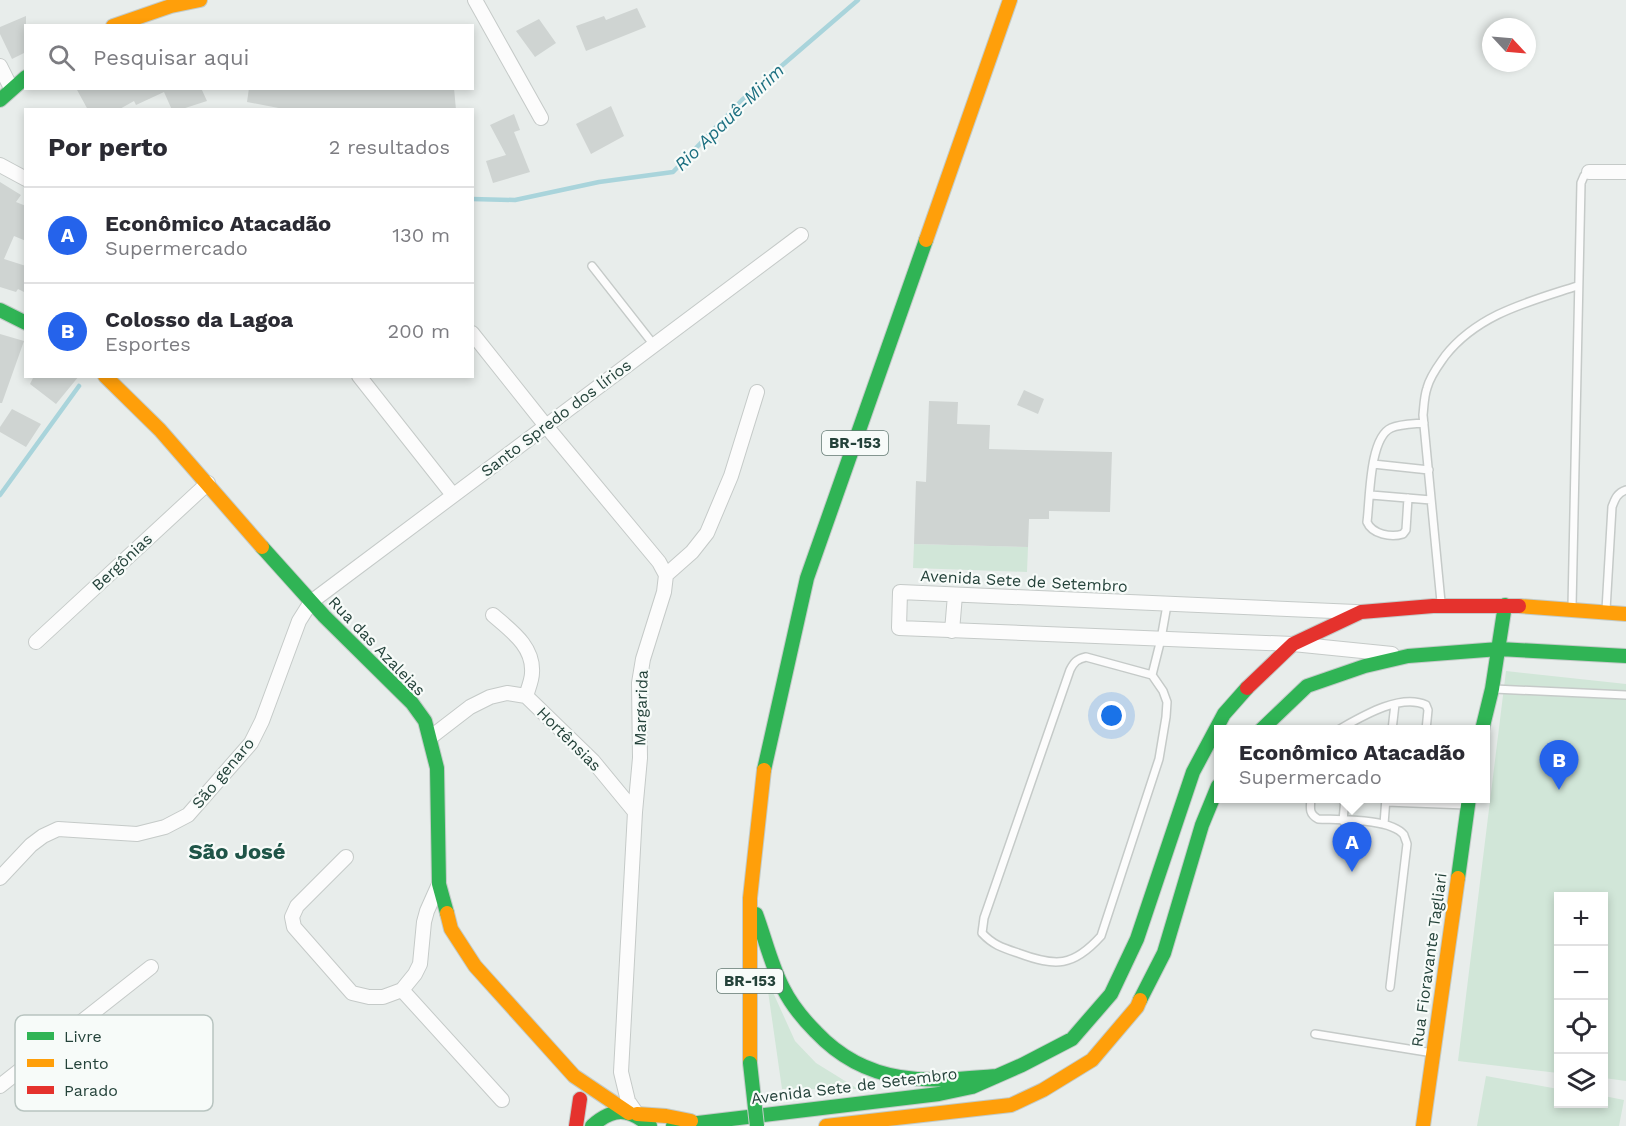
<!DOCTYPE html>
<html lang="pt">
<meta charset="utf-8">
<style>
:root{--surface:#fff;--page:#f2f2f3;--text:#2b2b33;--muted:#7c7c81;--line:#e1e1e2;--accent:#2563eb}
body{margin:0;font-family:"Work Sans",sans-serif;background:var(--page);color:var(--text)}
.controls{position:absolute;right:18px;bottom:18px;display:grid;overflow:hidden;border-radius:0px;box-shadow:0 3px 9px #0003}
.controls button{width:54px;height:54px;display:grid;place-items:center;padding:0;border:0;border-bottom:2px solid var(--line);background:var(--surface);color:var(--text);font:30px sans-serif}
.compass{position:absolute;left:1482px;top:18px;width:54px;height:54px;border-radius:50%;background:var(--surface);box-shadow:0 3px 9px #0003;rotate:116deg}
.you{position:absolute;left:1112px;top:716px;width:21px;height:21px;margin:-15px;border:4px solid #fff;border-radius:50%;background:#1a73e8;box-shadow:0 0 0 9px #1a73e833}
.badge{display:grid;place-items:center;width:39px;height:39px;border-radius:50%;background:var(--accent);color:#fff;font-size:20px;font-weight:700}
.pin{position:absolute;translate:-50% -50px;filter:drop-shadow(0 2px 3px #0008)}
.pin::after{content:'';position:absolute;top:32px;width:21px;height:18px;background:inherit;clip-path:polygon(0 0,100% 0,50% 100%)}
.popup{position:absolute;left:1214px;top:725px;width:276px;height:78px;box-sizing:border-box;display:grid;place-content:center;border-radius:0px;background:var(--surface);filter:drop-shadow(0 2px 4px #0005);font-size:20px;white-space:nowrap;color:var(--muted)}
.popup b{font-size:22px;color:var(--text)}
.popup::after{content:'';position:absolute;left:50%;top:100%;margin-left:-12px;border:12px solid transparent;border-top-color:var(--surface)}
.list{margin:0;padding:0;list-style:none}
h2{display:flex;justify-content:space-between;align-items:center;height:78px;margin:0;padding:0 24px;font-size:26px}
h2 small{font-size:20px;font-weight:400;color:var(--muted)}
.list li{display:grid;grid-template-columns:39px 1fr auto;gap:18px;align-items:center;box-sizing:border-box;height:96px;padding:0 24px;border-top:2px solid var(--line)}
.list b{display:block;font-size:22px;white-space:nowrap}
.list p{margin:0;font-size:20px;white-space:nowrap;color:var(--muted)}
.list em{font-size:20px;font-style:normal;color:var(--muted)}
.icon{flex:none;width:33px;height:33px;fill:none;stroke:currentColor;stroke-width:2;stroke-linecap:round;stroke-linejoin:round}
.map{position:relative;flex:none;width:1626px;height:1126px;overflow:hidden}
.search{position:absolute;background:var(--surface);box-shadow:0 3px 9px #0003;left:24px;top:24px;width:450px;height:66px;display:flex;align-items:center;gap:15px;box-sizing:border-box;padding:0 21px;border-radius:0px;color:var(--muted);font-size:22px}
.panel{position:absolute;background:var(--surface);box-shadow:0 3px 9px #0003;left:24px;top:108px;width:450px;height:270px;border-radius:0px}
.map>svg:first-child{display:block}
.green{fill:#d1e6d8}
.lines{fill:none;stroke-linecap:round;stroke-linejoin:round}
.stream{stroke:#a9d4db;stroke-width:4.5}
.building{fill:#cfd4d2}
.lane-casing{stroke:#c5cac8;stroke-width:10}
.street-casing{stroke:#c5cac8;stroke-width:16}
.fast-casing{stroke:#c3cbc8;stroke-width:16}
.slow-casing{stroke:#c3cbc8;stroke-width:16}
.jam-casing{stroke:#c3cbc8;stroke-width:16}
.lane{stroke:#fcfcfc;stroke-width:7}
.street{stroke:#fcfcfc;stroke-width:14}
.fast{stroke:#30b455;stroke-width:14}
.slow{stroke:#ff9f0a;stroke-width:14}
.jam{stroke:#e5322d;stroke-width:14}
.fast-bridge-casing{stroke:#c3ccc9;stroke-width:16;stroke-linecap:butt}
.fast-bridge{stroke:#30b455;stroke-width:14}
.labels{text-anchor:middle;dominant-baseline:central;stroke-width:4.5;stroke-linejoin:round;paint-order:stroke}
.shield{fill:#f7fbf9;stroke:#637a73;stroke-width:1.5}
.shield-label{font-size:15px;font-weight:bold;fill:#24423a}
.street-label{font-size:16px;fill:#24423a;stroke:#f7fbf9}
.water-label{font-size:18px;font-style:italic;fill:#1c6f80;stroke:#f7fbf9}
.district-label{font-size:22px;font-weight:bold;fill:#1f5548;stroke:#f7fbf9}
.key{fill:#f7fbf9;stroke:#b8c4c0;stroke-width:1.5}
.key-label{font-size:16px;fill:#24423a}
</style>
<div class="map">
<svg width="1626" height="1126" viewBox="0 0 1626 1126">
<rect width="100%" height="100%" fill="#e8edeb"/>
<!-- green -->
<path class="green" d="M914,544L1028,547L1027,572L913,568Z
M1506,671L1626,684V1081L1604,1078V896H1558V1073L1458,1061Z
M766,977L795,1041L816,1063L858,1089H782Z
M1486,1076L1558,1089V1104H1604V1096L1624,1100L1619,1126H1477Z"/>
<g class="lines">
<!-- stream -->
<path class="stream" d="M472,199L515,200L599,182L673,172L742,100L858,0
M0,495L79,386"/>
</g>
<!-- building -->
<path class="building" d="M637,8L646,27L586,51L576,26L604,16L606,20Z
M26,16V52L12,59L0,34V27Z
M539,19L556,43L535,57L516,31Z
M76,88H201L207,101L179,110H172L164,92L136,105L134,101L118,110H88Z
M249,88H454L456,110H289L247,102Z
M611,106L624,136L591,154L576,124Z
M514,114L520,130L514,132L530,172L493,183L486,161L506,155L490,125Z
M0,182L21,195L16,202L26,206V241L14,236L4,259L26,266V293L18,289L16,292L0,287Z
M0,334L24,341L2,403H0Z
M34,376H79L56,404L30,384Z
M1024,390L1044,399L1038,414L1017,405Z
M929,401L958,402L957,424L990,425L989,449L1112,452L1110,512L1049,511V519H1029L1028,547L914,544L916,481L926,482Z
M12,409L41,424L26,447L0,432V427Z"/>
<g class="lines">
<defs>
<path id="lane" d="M592,266L654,345
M1373,464L1429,470
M1371,495L1431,500
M1408,498L1406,530L1403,534C1391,538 1372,534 1367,522C1370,500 1369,438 1391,428C1400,424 1414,424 1424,423
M1441,602L1423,415C1424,406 1424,397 1427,388C1430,376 1438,366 1445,356C1478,314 1528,302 1577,286
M1572,607L1581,183L1584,176L1589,172
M1606,610L1612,507C1615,499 1617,493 1626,490
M1086,657L1152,675L1163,691L1167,702L1166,717L1159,759L1101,936C1073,967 1056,967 1018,953C1003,948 993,945 982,933L984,918L1070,670C1074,662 1077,659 1086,657Z
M1152,675L1161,639L1167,605
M1494,689L1626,695
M1338,730C1361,717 1400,693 1426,705L1428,710L1426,730
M1392,730L1395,704
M1311,798C1310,809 1309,814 1318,819C1339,820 1391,818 1404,835C1404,836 1407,843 1407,844L1390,987
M1386,802L1467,805
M1343,821L1345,798
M1384,824L1386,798
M1315,1034L1433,1053"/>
<path id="street" d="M475,0L541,118
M0,66L11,88
M0,165L26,179
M1589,172H1626
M472,333L546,426L659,562L666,575L664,592L643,659L639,683L640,758L635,812L621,1072L628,1101L637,1114
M359,376L453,495
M666,575L692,552L707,533L731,476L757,392
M1356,612L900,592L899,628L1293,644L1392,654
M493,615C510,630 534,646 532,673C532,680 528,689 526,696
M952,631L955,595
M36,642L208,483
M431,737L470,707L490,697L507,693L526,696L593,761L635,812
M346,857L297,906L292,917L294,927L352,993L369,997H383L402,990L415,974L420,964L424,922L427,911L439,884
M0,878L31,845L43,836L58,829L137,834L165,827L188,815L251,743L262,721L299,621L311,602L801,235
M402,990L502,1100
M0,1086L151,967"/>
<path id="fast" d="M0,100L26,77
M0,310L26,323
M262,547L324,616L412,703L425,721L437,768L439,884L447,913
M1261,730L1307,686L1365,666L1408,656L1499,649L1626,656
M1482,730L1492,689L1505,605
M764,770L807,578L926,240
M1458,878L1469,798
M756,914C765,938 771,965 783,988C791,1004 803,1019 816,1032C868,1087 927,1082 996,1076
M1140,1000L1164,953L1202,825L1218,786
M592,1126C614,1107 628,1108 650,1126
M673,1126L939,1094L972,1087L1022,1065L1072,1039L1111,994L1137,939L1193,772L1224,714L1247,688"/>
<path id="slow" d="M113,26L171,6L200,0
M926,240L1010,0
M105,376L160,430L262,547
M1519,606L1626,614
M447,913L451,929L475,966L574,1076L629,1113
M750,1063V898L764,770
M637,1114L666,1116L691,1121
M826,1126L1011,1105L1043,1090L1092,1060L1137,1007L1140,1000
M1423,1126L1458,878"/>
<path id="jam" d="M1247,688L1293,644L1361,612L1433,606H1519
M576,1126L580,1099"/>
</defs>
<!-- lane casing -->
<use href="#lane" class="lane-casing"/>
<!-- street casing -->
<use href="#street" class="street-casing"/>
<!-- fast casing -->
<use href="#fast" class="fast-casing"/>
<!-- slow casing -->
<use href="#slow" class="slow-casing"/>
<!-- jam casing -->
<use href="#jam" class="jam-casing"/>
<!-- lane -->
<use href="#lane" class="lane"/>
<!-- street -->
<use href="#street" class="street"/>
<!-- fast -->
<use href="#fast" class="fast"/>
<!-- slow -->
<use href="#slow" class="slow"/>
<!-- jam -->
<use href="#jam" class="jam"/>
<defs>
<path id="fast-bridge" d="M750,1063L757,1126"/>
</defs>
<!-- fast-bridge casing -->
<use href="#fast-bridge" class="fast-bridge-casing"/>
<!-- fast-bridge -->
<use href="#fast-bridge" class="fast-bridge"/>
</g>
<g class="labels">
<!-- shield labels -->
<g class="shield">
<rect x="822" y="431" width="66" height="24" rx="4.5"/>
<rect x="717" y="969" width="66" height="24" rx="4.5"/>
</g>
<g class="shield-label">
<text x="855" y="443">BR-153</text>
<text x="750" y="981">BR-153</text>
</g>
<!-- street labels -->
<g class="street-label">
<text transform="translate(556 418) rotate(-37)">Santo Spredo dos lírios</text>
<text transform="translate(122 562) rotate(-43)">Bergônias</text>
<text transform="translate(1024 581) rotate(3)">Avenida Sete de Setembro</text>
<text transform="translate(377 646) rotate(46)">Rua das Azaleias</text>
<text transform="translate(641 708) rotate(-88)">Margarida</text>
<text transform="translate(569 739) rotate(45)">Hortênsias</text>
<text transform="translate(223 773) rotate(-50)">São genaro</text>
<text transform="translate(1429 960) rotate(-82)">Rua Fioravante Tagliari</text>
<text transform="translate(854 1086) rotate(-7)">Avenida Sete de Setembro</text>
</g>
<!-- water labels -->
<g class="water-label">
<text transform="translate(729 117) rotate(-44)">Rio Apauê-Mirim</text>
</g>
<!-- district labels -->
<g class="district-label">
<text x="237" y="851">São José</text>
</g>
</g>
<!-- legend -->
<rect x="15" y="1015" width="198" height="96" rx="9" class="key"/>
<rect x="27" y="1032" width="27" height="8" fill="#30b455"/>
<rect x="27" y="1059" width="27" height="8" fill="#ff9f0a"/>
<rect x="27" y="1086" width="27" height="8" fill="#e5322d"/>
<g class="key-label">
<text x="64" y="1042">Livre</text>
<text x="64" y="1069">Lento</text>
<text x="64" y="1096">Parado</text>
</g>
</svg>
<div class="controls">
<button>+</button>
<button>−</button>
<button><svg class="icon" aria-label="locate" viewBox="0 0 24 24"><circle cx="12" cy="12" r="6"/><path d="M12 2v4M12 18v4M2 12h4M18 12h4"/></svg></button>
<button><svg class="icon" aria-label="layers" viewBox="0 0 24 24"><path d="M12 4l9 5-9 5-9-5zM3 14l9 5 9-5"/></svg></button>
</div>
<svg class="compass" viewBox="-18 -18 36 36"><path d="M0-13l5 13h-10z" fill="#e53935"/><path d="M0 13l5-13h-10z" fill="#7c7c81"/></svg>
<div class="you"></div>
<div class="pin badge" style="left:1352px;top:872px">A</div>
<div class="popup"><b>Econômico Atacadão</b>Supermercado</div>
<div class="pin badge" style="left:1559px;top:790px">B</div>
<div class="search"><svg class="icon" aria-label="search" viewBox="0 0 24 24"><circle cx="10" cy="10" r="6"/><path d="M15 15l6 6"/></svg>Pesquisar aqui</div>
<section class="panel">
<h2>Por perto<small>2 resultados</small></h2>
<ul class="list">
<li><span class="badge">A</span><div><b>Econômico Atacadão</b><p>Supermercado</p></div><em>130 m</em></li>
<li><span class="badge">B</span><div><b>Colosso da Lagoa</b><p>Esportes</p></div><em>200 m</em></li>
</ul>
</section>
</div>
